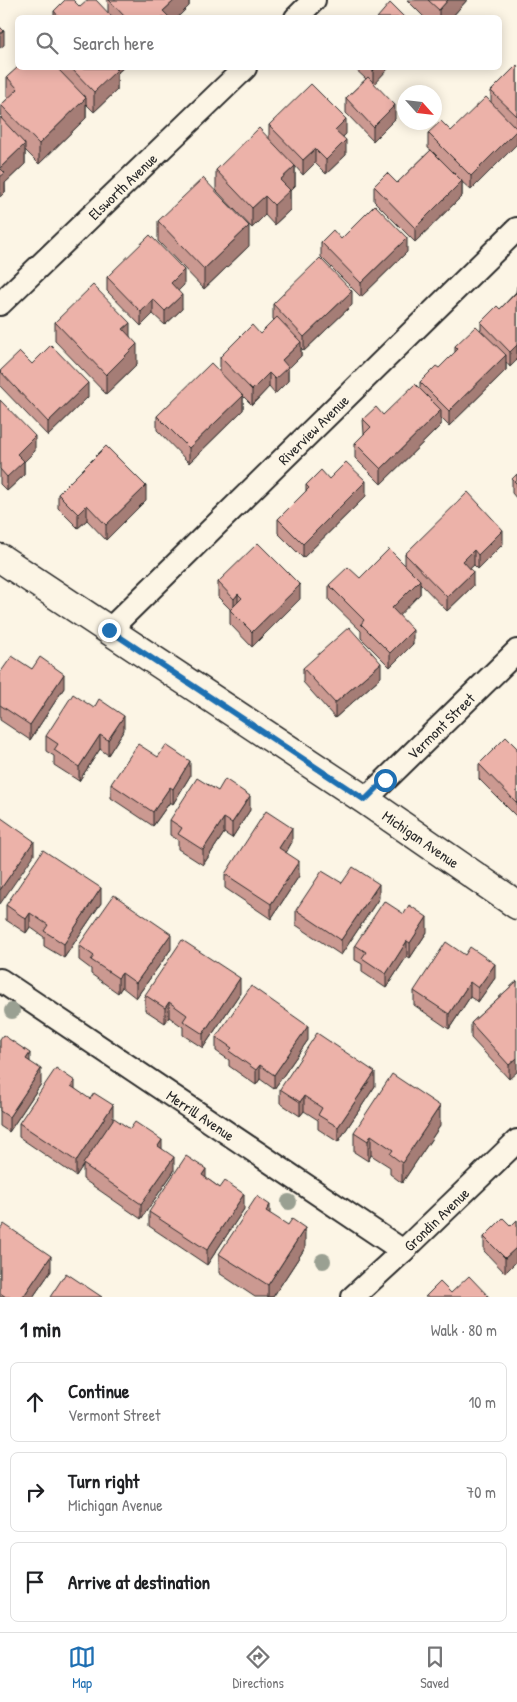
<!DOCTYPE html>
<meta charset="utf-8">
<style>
:root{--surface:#fff;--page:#f2f2f2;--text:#202124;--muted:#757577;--line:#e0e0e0;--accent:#1f6fb2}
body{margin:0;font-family:"Patrick Hand",sans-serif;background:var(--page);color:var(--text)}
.compass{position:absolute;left:397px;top:85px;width:45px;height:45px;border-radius:50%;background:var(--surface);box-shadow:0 2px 12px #0003;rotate:117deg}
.stop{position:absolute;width:15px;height:15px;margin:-11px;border:4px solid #1f6fb2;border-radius:50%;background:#fff}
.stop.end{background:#1f6fb2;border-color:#fff;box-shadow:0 1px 5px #0008}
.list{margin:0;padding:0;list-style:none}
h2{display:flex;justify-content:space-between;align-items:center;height:65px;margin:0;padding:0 20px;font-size:21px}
h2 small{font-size:16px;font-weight:400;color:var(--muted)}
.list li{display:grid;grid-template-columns:32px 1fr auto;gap:15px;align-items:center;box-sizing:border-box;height:80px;margin:0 10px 10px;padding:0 10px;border:1px solid var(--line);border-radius:8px}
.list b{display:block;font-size:19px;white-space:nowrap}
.list p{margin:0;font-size:16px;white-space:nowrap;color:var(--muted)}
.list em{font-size:16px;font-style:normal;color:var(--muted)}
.icon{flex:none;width:28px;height:28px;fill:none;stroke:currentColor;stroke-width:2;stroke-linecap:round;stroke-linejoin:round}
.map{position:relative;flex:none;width:517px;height:1297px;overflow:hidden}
.search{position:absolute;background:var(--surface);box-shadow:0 2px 12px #0003;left:15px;right:15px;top:15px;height:55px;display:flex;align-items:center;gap:12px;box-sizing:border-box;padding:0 18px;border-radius:8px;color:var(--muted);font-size:19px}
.sheet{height:335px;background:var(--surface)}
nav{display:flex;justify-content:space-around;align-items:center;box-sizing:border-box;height:70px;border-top:1px solid var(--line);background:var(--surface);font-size:14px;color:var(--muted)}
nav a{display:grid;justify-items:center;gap:2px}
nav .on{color:var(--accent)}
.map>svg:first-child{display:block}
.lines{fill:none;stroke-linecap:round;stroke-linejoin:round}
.street-casing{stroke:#2b2b2b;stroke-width:26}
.secondary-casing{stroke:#2b2b2b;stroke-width:31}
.street{stroke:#fcf5e5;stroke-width:22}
.secondary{stroke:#fcf5e5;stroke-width:28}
.tree{fill:#9aa092}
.wall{fill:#cb9991;stroke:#2b2b2b}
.shaded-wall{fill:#a57d76;stroke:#2b2b2b}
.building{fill:#ecb2a9;stroke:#2b2b2b}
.route{stroke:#1f6fb2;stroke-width:6}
.labels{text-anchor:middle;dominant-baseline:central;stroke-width:4;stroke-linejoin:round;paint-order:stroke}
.street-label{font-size:15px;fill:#2b2b2b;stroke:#fcf5e5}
</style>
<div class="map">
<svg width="517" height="1297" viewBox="0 0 517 1297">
<rect width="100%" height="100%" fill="#fcf5e5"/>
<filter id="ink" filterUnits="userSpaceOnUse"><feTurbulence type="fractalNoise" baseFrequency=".02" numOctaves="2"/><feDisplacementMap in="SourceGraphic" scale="10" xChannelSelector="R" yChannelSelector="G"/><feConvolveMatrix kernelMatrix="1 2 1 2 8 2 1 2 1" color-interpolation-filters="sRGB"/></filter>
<g filter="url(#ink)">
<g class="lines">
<defs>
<g id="street">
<path d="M296,18L314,0"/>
<path id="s1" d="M0,304L245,68"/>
<path id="s2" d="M109,630L517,229"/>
<path id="s3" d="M365,800L517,651"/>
<path id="s4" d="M0,980L403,1251"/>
<path id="s5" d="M353,1297L403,1251L517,1141"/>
</g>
<g id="secondary">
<path id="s6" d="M0,558L365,800L517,905"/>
</g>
</defs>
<!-- street casing -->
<use href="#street" class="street-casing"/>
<!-- secondary casing -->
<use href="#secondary" class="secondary-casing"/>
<!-- street -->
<use href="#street" class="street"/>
<!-- secondary -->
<use href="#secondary" class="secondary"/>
</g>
<!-- trees -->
<g class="tree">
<circle cx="12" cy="1011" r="8"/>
<circle cx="289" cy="1202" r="8"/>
<circle cx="323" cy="1261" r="8"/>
</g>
<!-- wall -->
<path class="wall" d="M106,0H189V6L177,18H54V11L80,7L108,13V3Z
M407,0H467L451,18H425Z
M517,65V144L471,190L462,182V196L415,242L374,201V186L397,183L431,150L428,148V133L451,131L491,103V91Z
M18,68H123L117,73V90L94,112L86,104V118L39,164L25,150V164L5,183V192L1,105L8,98L7,97V77Z
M354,68H389L374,83L395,119L373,141L346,113V98L366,79Z
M269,125L346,134L343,137L346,155L326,174L315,163L303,175L295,166V186L290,191V210L274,225L265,215L252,228L216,190V170L269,139Z
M158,221L249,246L204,289L158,241Z
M341,239L407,252L361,297L321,257V242Z
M107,277L184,285L178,291L182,309L165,325L153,314L141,326L107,291Z
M517,286V360L510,367L506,362V370L449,426L441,418V425L381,484L355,458V443L364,434L363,419L383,415L420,388V382L439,368L455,352V346L481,330V322L500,309L516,292Z
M273,304L352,305L304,351L301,348V356L288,369V381L275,394L269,387L252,405L243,396V410L189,463L157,430V416L220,372V357L260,334L274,320L273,319Z
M55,322L130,336L137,364L106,394L55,341Z
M32,364L88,397L48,436L0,386V371Z
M0,400L35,451L24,462V475L7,491L0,484Z
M517,474V499L512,493V479Z
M329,479L366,496L303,558L278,533V519L306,491V485Z
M58,494L146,500L106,540L87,520L78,528L58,508Z
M503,544L478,569L474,565L470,568L473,586L447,611L420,583V594L399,615L413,644L390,667L361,638V631L329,600V585L360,578L405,565V554Z
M218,582L300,599L252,647L230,624V609L218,597Z
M303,668L381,677L335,718L303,682Z
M32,669L64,688L30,740L0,720V673Z
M124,730L108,755L100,749L79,781L54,765V756L46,751V736Z
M517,748V817L479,779V764Z
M158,757L190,776L173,804L170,802L153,826L111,798V784Z
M218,791L250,810L232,838L224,833L203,865L178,849V840L170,835V820Z
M292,842L286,853L299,876L271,919L225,888V874Z
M342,883L379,898L341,955L296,925V910Z
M101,903L64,958L44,946V937L30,927L26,933L6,920V905Z
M427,932L410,958L407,956L386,988L362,972V964L355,960V945Z
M79,945L171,949L136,998L122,987L118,993L91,974V969L79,960Z
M495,978L478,1002L470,997L449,1029L414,1005V991Z
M517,981L509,1079L471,1038V1023Z
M240,993L203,1048L183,1035V1027L169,1017L165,1023L145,1010V995Z
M216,1037L308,1040L274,1089L260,1079L256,1085L229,1066V1060L216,1051Z
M0,1039L30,1062L41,1084L9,1132L0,1126Z
M375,1086L338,1142L318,1129V1120L304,1111L300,1116L280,1103V1089Z
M75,1089L113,1119L162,1149L174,1171L141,1219L83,1179V1165L76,1176L19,1137V1123Z
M440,1126L402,1183L390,1174V1167L371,1155L368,1161L354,1152V1132Z
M206,1178L220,1188L244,1209L207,1265L149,1226V1212Z
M270,1214L305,1248L273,1297H255L219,1273V1254Z
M517,1220V1263L516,1262L505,1273L484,1251V1237L511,1226Z
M0,1230L51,1271L33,1297H0Z"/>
<!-- shaded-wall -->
<path class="shaded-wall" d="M175,0H189V6L177,18H163V11Z
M448,0H467L451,18H439V10Z
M4,31V45L0,48V34Z
M109,68H123L117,73V90L94,112V92Z
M376,68H389L373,85V71Z
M86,98V118L39,164V144Z
M395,105V119L373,141V127Z
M346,119V134L335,144V130Z
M517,130V144L471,190V176Z
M346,140V155L326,174V160Z
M25,144V164L5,183V192L0,197V168Z
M315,149V163L303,175V160Z
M295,166V186L290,191V210L274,225V205L280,180Z
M462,181V196L415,242V228Z
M265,196V215L252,228V208Z
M249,226V246L204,289V269Z
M407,238V252L361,297V283Z
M184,270V285L171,298V283Z
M352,291V305L304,351V337Z
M182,295V309L165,325V311Z
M153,299V314L141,326V312Z
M130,323V342L123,329Z
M301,342V356L288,369V381L275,394V379L282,360Z
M137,344V364L106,394V375Z
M517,345V360L510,367V352Z
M506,355V370L449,426V411Z
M269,373V387L252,405V390Z
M88,383V397L48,436V422Z
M243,396V410L189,463V448Z
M441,410V425L381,484V469Z
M35,436V451L24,462V475L7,491V477L17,454Z
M366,481V496L303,558V544Z
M146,486V500L106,540V525Z
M87,505V520L78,528V514Z
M503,530V544L478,569V555Z
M474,550V565L463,575V561Z
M473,572V586L447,611V597Z
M420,580V594L392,623V608Z
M300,585V599L252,647V632Z
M238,594V609L234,613V599Z
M413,630V644L390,667V653Z
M381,663V677L335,718V703Z
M64,674V688L30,740V725Z
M124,716V730L108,755V740Z
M100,735V749L79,781V767Z
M190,761V776L173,804V789Z
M170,787V802L153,826V812Z
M250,796V810L232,838V823Z
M224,818V833L203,865V850Z
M292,828V842L279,863V848Z
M34,841V855L0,904V890Z
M299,861V876L271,919V904Z
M379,884V898L341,955V940Z
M101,888V903L64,958V944Z
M30,913V927L26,933V919Z
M427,917V932L410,958V943Z
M171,934V949L136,998V983Z
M407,941V956L386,988V974Z
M495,964V978L478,1002V988Z
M122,973V987L118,993V978Z
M240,978V993L203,1048V1034Z
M470,982V997L449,1029V1014Z
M169,1002V1017L165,1023V1008Z
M308,1026V1040L274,1089V1075Z
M30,1053V1067L26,1059Z
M517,1058V1072L509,1079V1065Z
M260,1065V1079L256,1085V1070Z
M41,1069V1084L9,1132V1117Z
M375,1072V1086L338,1142V1127Z
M75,1081V1095L71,1086Z
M304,1096V1111L300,1116V1102Z
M113,1105V1120L76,1176V1161Z
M440,1106V1126L402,1183V1163Z
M371,1135V1155L368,1161V1141Z
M162,1140V1155L158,1146Z
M174,1157V1171L141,1219V1204Z
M206,1169V1184L202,1175Z
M244,1194V1209L207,1265V1250Z
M270,1205V1225L266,1211Z
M305,1228V1248L273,1297H268V1285Z
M516,1248V1262L505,1273V1258Z
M51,1256V1271L33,1297H23Z"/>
<!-- building -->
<path class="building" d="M65,0H73L80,7L88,0H96L113,18H60L54,11Z
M109,0H175L163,11L170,18H126Z
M428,0H448L439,10Z
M390,3L405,18H377Z
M0,27L4,31L0,34Z
M517,65V116L491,91Z
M18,67L57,68L86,98L39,144L1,105L18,89L7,77Z
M71,68H115L117,70L94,92Z
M370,68H376L373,71Z
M368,77L395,105L373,127L346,98Z
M311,84L346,119L335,130L346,140L326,160L315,149L303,160L269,125Z
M486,97L517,129V130L471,176L428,133L441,121L451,131Z
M0,117L25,144L0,168L5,173L0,177Z
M259,128L295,166L280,180L290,190L274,205L265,196L252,208L216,170Z
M431,150L462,181L415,228L374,186L387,173L397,183Z
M203,178L249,226L204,269L158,221Z
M375,205L407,238L361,283L321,242L333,230L341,239Z
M150,235L184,270L171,283L182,295L165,311L153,299L141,312L107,277Z
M320,258L352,291L304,337L273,304Z
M93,285L130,323L123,329L137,344L106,375L55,322Z
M517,292V345L510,352L481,322L497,306L500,309Z
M277,317L301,342L282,360L288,367L275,379L269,373L252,390L220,357L252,325L260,334Z
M476,326L506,355L449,411L420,382L436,366L439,368L458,349L455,346Z
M51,345L88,383L48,422L0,371L20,352L32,364Z
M211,363L243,396L189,448L157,416Z
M415,384L441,410L381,469L355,443L371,427L363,419L376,407L383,415Z
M0,400L35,436L17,454L24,461L7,477L0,469Z
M106,446L146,486L106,525L87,505L78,514L58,494Z
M346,462L366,481L303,544L278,519L309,488L306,485L321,470L329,479Z
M517,474V484L512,479Z
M468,492L503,530L478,555L474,550L463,561L473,572L447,597L405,554Z
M258,543L300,585L252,632L230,610L242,598L238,594L234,599L218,582Z
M389,549L420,580L392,608L413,630L390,653L361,624L364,620L329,585L348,567L360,578Z
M349,627L381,663L335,703L303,668Z
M12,656L32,669L40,657L64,674L30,725L0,705V673Z
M73,694L94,708L99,699L124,716L108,740L100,735L79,767L54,750L58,744L46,736Z
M506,737L517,748V803L479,764Z
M138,744L158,757L166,745L190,761L173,789L170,787L153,812L111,784Z
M197,778L218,791L225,779L250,796L232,823L224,818L203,850L178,834L182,828L170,820Z
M266,811L292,828L279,848L299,861L271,904L225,874Z
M0,817L34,841L0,890Z
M43,850L101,888L64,944L44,931L48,925L30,913L26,919L6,905Z
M353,867L379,884L341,940L296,910L322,871L342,883Z
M114,895L171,934L136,983L122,973L118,978L91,960L94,956L79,945Z
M384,901L404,914L409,905L427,917L410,943L407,941L386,974L362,958L366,952L355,945Z
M182,940L240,978L203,1034L183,1021L187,1015L169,1002L165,1008L145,995Z
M446,942L465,955L470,947L495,964L478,988L470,982L449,1014L414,991Z
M517,981V1058L509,1065L471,1023Z
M251,986L308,1026L274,1075L260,1065L256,1070L229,1051L232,1048L216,1037Z
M317,1033L375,1072L338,1127L318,1115L322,1108L304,1096L300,1102L280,1089Z
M3,1035L30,1053L26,1059L41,1069L9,1117L0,1111V1039Z
M56,1068L75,1081L71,1086L90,1099L94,1093L113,1105L76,1161L19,1123Z
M392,1074L440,1106L402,1163L390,1154L393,1150L371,1135L368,1141L354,1132Z
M114,1118L130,1129L135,1122L162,1140L158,1146L174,1157L141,1204L83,1164Z
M186,1156L206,1169L202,1175L220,1188L225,1181L244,1194L207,1250L149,1212Z
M257,1196L270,1205L266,1211L288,1225L292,1219L305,1228L268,1285L219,1254Z
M503,1218L511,1226L517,1220V1249L516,1248L505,1258L484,1237Z
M4,1224L51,1256L23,1297H6L0,1293V1230Z
M66,1273L102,1297H50Z
M469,1276L489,1297H425L440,1282L451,1293Z"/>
</g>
<g class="lines" filter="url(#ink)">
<!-- route -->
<path class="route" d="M109,630L365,800L385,780"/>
</g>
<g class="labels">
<!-- street labels -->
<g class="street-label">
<text stroke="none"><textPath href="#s1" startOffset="170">Elsworth Avenue</textPath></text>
<text stroke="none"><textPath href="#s2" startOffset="286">Riverview Avenue</textPath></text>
<text stroke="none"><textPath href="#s3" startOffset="106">Vermont Street</textPath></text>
<text stroke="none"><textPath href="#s6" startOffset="506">Michigan Avenue</textPath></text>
<text stroke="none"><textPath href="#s4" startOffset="242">Merrill Avenue</textPath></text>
<text stroke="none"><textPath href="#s5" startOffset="114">Grondin Avenue</textPath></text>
</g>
</g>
</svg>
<svg class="compass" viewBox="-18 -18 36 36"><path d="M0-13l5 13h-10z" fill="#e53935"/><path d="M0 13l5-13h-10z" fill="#757577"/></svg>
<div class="stop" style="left:385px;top:780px"></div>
<div class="stop end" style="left:109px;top:630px"></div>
<div class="search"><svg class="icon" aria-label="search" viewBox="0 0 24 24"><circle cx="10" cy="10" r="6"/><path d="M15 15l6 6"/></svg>Search here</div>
</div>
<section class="sheet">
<h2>1 min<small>Walk · 80 m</small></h2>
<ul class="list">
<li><svg class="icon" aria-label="ahead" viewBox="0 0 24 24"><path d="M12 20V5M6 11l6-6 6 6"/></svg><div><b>Continue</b><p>Vermont Street</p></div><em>10 m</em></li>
<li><svg class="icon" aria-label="right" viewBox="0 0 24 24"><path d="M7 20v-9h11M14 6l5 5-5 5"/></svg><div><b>Turn right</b><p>Michigan Avenue</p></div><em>70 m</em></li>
<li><svg class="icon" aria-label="arrive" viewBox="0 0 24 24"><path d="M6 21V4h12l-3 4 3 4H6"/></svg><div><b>Arrive at destination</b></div></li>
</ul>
</section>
<nav>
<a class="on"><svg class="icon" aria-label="map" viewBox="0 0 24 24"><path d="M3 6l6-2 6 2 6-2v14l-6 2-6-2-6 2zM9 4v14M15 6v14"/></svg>Map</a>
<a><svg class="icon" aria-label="directions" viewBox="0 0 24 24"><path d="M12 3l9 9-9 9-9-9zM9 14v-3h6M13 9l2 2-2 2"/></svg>Directions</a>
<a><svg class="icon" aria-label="saved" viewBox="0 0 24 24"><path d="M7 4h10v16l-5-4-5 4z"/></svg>Saved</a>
</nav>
